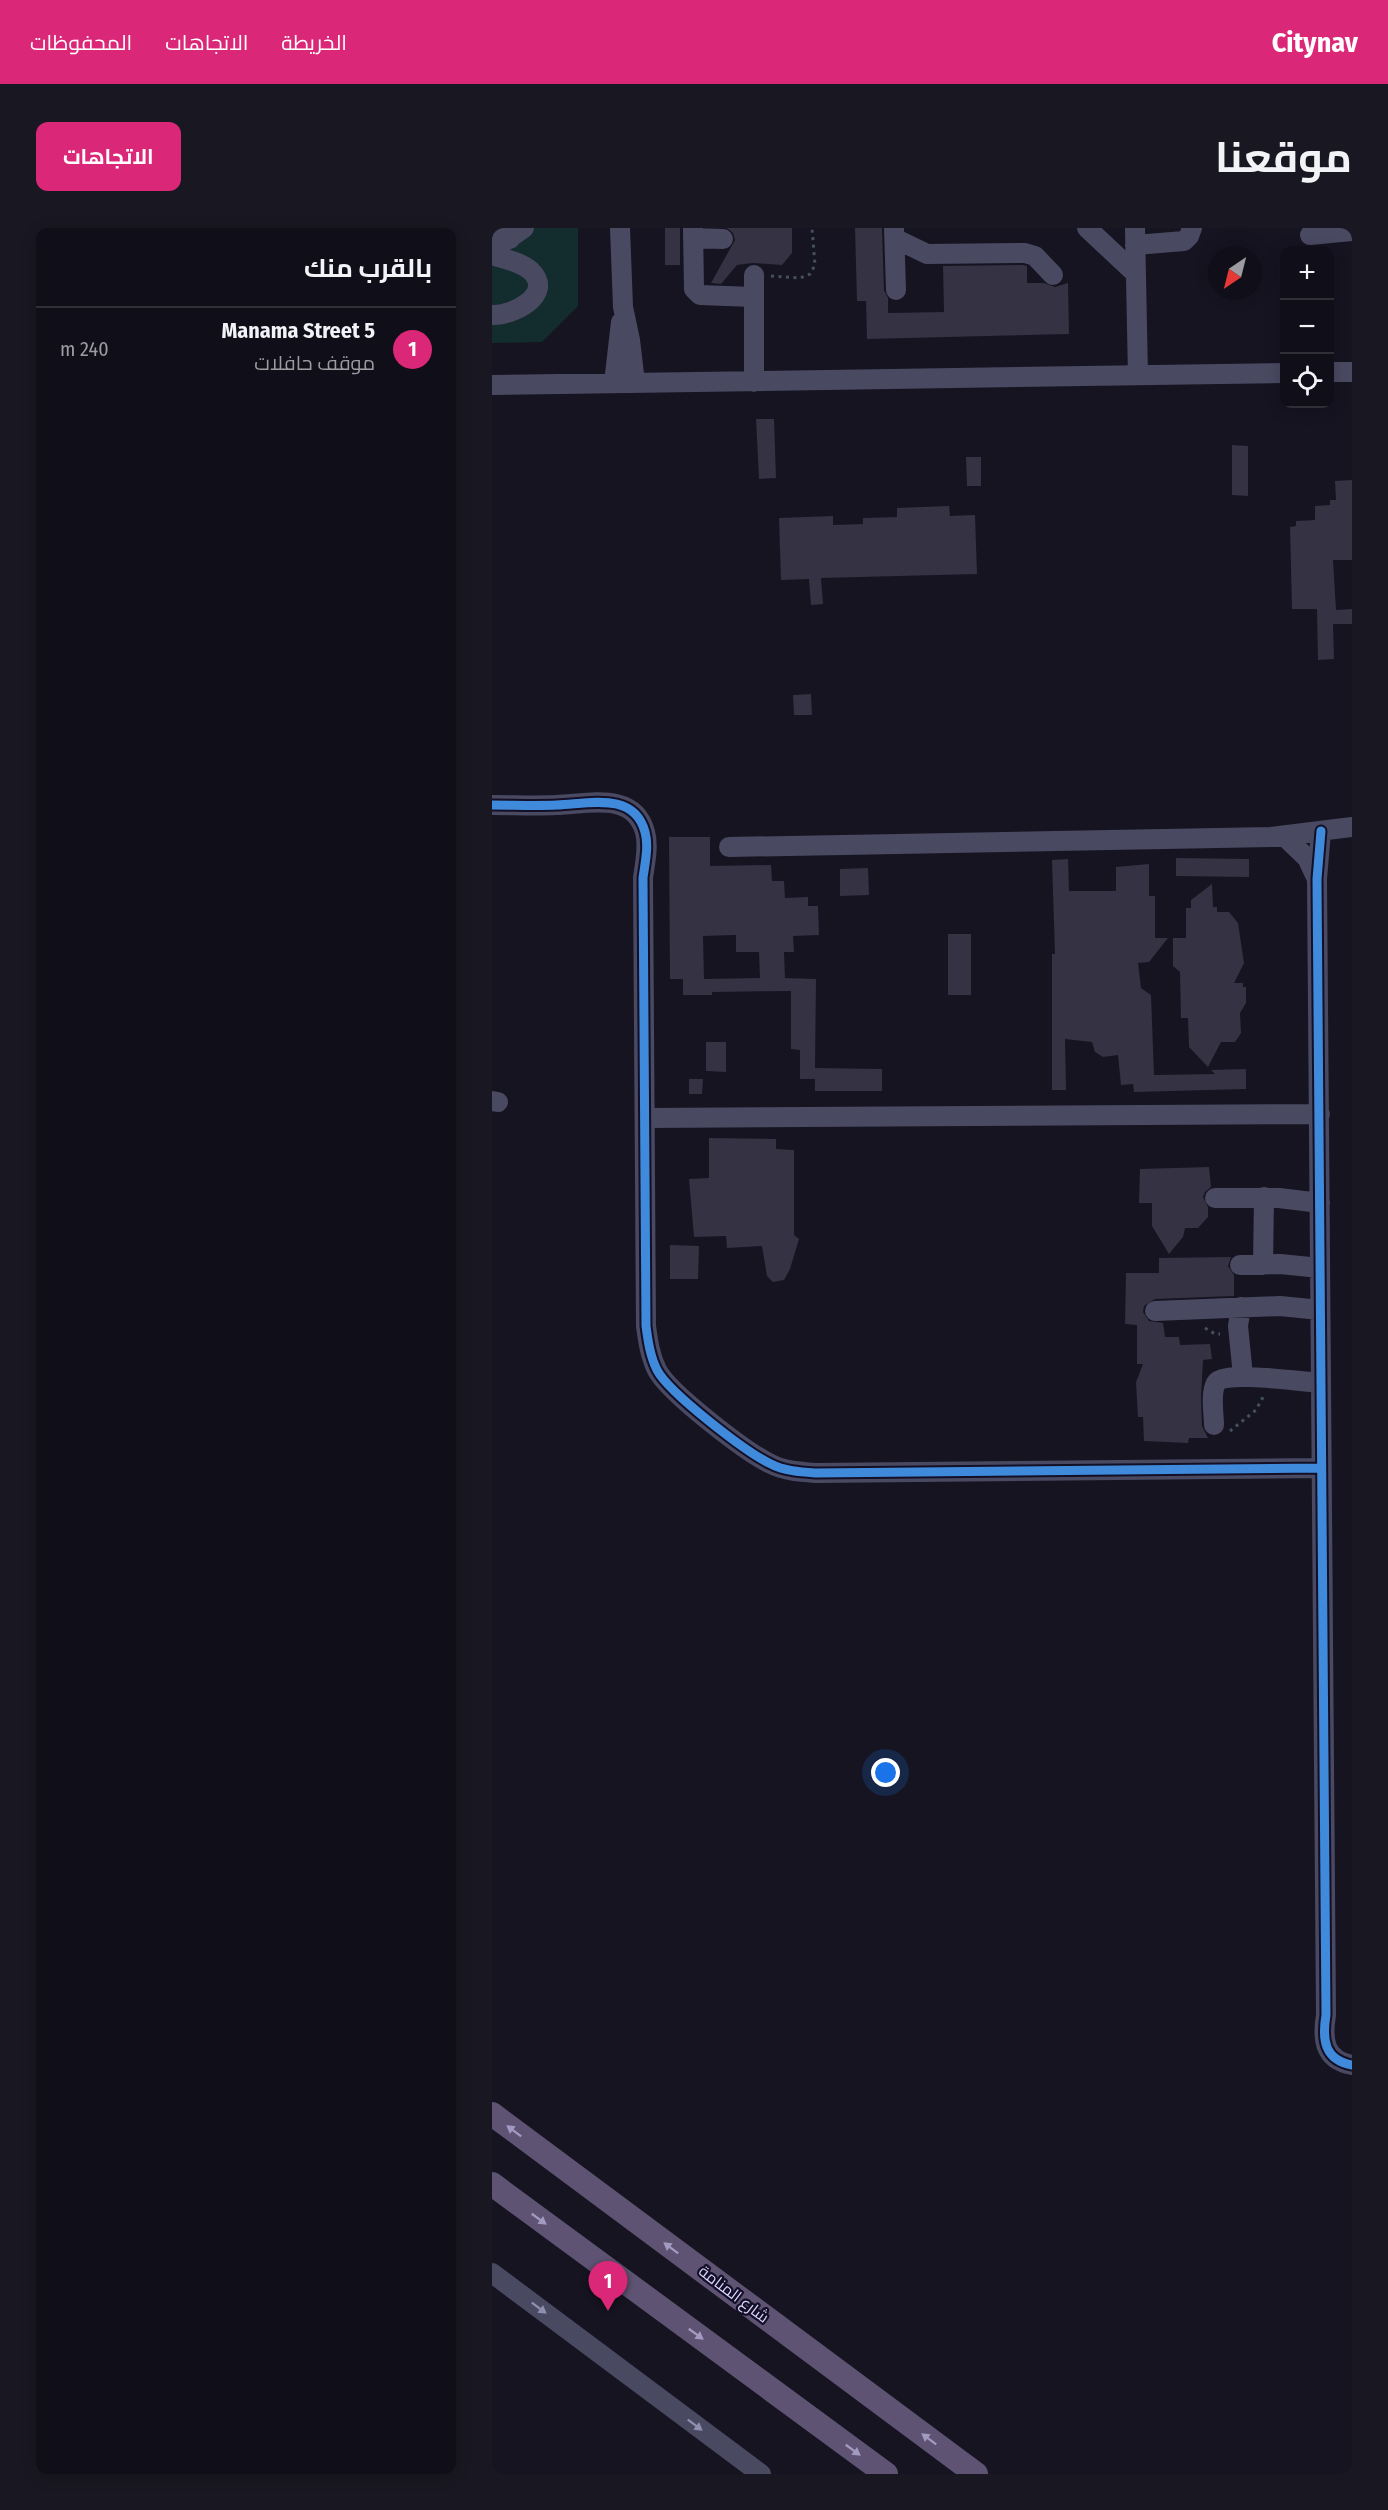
<!DOCTYPE html>
<html lang="ar">
<meta charset="utf-8">
<style>
:root{--surface:#100f19;--page:#191822;--text:#f1f3f6;--muted:#9c9ca2;--line:#302f38;--accent:#db2777}
body{margin:0;font-family:"Fira Sans Condensed",Cairo,sans-serif;background:var(--page);color:var(--text);direction:rtl}
.controls{position:absolute;right:18px;top:18px;display:grid;overflow:hidden;border-radius:12px;box-shadow:0 3px 15px #0003}
.controls button{width:54px;height:54px;display:grid;place-items:center;padding:0;border:0;border-bottom:2px solid var(--line);background:var(--surface);color:var(--text);font:30px sans-serif}
.compass{position:absolute;left:716px;top:18px;width:54px;height:54px;border-radius:50%;background:var(--surface);box-shadow:0 3px 15px #0003;rotate:215deg}
.you{position:absolute;left:394px;top:1545px;width:21px;height:21px;margin:-15px;border:4px solid #fff;border-radius:50%;background:#1a73e8;box-shadow:0 0 0 9px #1a73e833}
.badge{display:grid;place-items:center;width:39px;height:39px;border-radius:50%;background:var(--accent);color:#fff;font-size:20px;font-weight:700}
.pin{position:absolute;translate:-50% -50px;filter:drop-shadow(0 2px 3px #0008)}
.pin::after{content:'';position:absolute;top:32px;width:21px;height:18px;background:inherit;clip-path:polygon(0 0,100% 0,50% 100%)}
.list{margin:0;padding:0;list-style:none}
h2{display:flex;justify-content:space-between;align-items:center;height:78px;margin:0;padding:0 24px;font-size:26px}
h2 small{font-size:20px;font-weight:400;color:var(--muted)}
.list li{display:grid;grid-template-columns:39px 1fr auto;gap:18px;align-items:center;box-sizing:border-box;height:84px;padding:0 24px;border-top:2px solid var(--line)}
.list b{display:block;font-size:22px;white-space:nowrap}
.list p{margin:0;font-size:20px;white-space:nowrap;color:var(--muted)}
.list em{font-size:20px;font-style:normal;color:var(--muted)}
.icon{flex:none;width:33px;height:33px;fill:none;stroke:currentColor;stroke-width:2;stroke-linecap:round;stroke-linejoin:round}
.map{position:relative;flex:none;width:860px;height:2246px;overflow:hidden;direction:ltr;border-radius:12px}
header{display:flex;align-items:center;gap:36px;box-sizing:border-box;height:84px;padding:0 30px;background:var(--accent);color:#fff}
header strong{font-size:28px}
nav{display:flex;gap:33px;margin-inline-start:auto;font-size:21px}
.intro{display:flex;align-items:center;justify-content:space-between;box-sizing:border-box;height:144px;padding:0 36px}
h1{margin:0;font-size:42px}
.button{padding:15px 27px;border-radius:12px;background:var(--accent);color:#fff;font-size:21px;font-weight:700}
main{display:flex;gap:36px;padding:0 36px}
aside{flex:1;background:var(--surface);border-radius:12px;box-shadow:0 3px 15px #0003}
.map>svg:first-child{display:block}
.green{fill:#132c2d}
.building{fill:#343243;fill-rule:evenodd}
.lines{fill:none;stroke-linecap:round;stroke-linejoin:round}
.path{stroke:#44505f;stroke-width:3;stroke-dasharray:3 4.5;stroke-linecap:butt}
.minor{stroke:#4a4962;stroke-width:20}
.major{stroke:#5e5373;stroke-width:24}
.cycleway-casing{stroke:#130f26;stroke-width:13}
.cycleway{stroke:#408adc;stroke-width:9}
.oneway{fill:#a29ac0}
.oneway2{fill:#928eb0}
.labels{text-anchor:middle;dominant-baseline:central;stroke-width:4.5;stroke-linejoin:round;paint-order:stroke}
.street-label{font-size:16px;fill:#d9d4ff;stroke:#130f26}
</style>
<header>
<strong>Citynav</strong>
<nav><a>الخريطة</a><a>الاتجاهات</a><a>المحفوظات</a></nav>
</header>
<div class="intro"><h1>موقعنا</h1><a class="button">الاتجاهات</a></div>
<main>
<div class="map">
<svg width="860" height="2246" viewBox="0 0 860 2246">
<rect width="100%" height="100%" fill="#161421"/>
<!-- green -->
<path class="green" d="M0,0H86V78L50,114L0,115Z"/>
<!-- building -->
<path class="building" d="M173,0H188V37H173Z
M235,0H300V25L290,37L261,35L245,37L229,56L219,55L243,12L241,5Z
M363,0H390L392,62L396,70V85L452,84L451,38L531,37L535,38V55H552L563,59L576,55L577,106L375,111L374,73H365Z
M264,191H282L284,250L267,251Z
M740,217L756,218V268L740,267Z
M474,229H489V258H475Z
M860,252V332H841L844,382L860,381V396H841L842,431L826,432L825,381H800L798,299L804,298V293L823,292V278L838,277V272H844L843,253Z
M457,278L458,288L483,287L485,346L329,350L331,376L319,377L317,351L289,352L287,290L341,288V297L371,296V290L405,289V280Z
M319,466L320,487H302L301,467Z
M177,609H218V638L279,637L280,653H292L293,670L316,669V678H326L327,707L301,708L302,724H292L293,750L324,751L323,840L390,841V863H323V851H308V822L299,821V763L220,764V767H191V751H178ZM244,707V724H267L268,750L212,751L211,708Z
M684,630L757,631V649L684,648Z
M576,631L577,663H624V639L657,636V668H663V710H676L657,734L646,735L649,760L659,767L662,847L723,846L719,842L754,841V861L642,864L641,856L629,857L626,827L611,829L603,824L600,814L573,811L574,862H560V726H563L560,632Z
M376,640L377,667L348,668V641Z
M720,656L721,679H725V684H737L746,695L752,735L742,755H751V759H754V775L748,785L749,805L743,814H729L716,839L697,819L696,790H689L688,744L681,738V710H694V680H699V672Z
M456,706H479V767H456Z
M214,814H234V844L214,843Z
M197,851H211L210,866H197Z
M217,910L284,911V921L302,922V1007L307,1011L298,1041L292,1052L281,1054L275,1048L270,1018L235,1020L234,1008L202,1009L197,951L217,950Z
M717,939L719,959L713,964L711,969L716,979V989L706,1000H693L691,1009L677,1026L660,998V975H647L648,941Z
M178,1017L207,1018L206,1051H178Z
M739,1029L736,1038L742,1047V1068L663,1071L652,1078L651,1084L657,1093L671,1095L673,1109H687L688,1117L718,1116L720,1131L711,1132L709,1169L710,1198L716,1210H697L696,1215L652,1213L651,1189H646L644,1154L651,1136H645V1097L633,1096L634,1045H667V1030Z"/>
<g class="lines">
<!-- path -->
<path class="path" d="M279,48L308,50L318,46L323,37L320,0
M713,1100L723,1106H728
M738,1203L764,1182L771,1169"/>
<!-- minor -->
<path class="minor" d="M2,0L18,11
M128,0L131,79L138,112L143,155
M201,0L202,61L208,67L261,69
M402,0L404,62
M595,0L643,45
M643,0L646,148
M818,7L860,3
M201,10L231,11
M404,11L435,26L533,25L543,28L561,47
M643,17L692,13L697,8L700,0
M0,22L32,0
M0,27C13,31 29,34 39,43C63,67 20,88 0,87
M838,144H860
M262,154V47
M122,155L129,94
M0,157L792,145
M0,577C22,577 43,578 65,577C96,576 142,563 153,604C157,618 153,635 151,650L154,1098C156,1113 158,1128 165,1142C177,1165 255,1225 279,1236C292,1243 309,1244 324,1245L829,1240
M829,603L825,651L834,1787C830,1811 832,1832 860,1837
M792,608L815,630L825,651
M237,619L779,609L860,599
M0,873L6,874
M155,890L828,886
M723,970H787L828,975
M748,1037L788,1036L828,1040
M771,1037L772,969
M749,1079L746,1098L751,1148
M663,1083L788,1078L828,1082
M722,1197C722,1186 718,1166 724,1155C730,1142 812,1154 828,1155
M0,2045L269,2246"/>
<!-- major -->
<path class="major" d="M0,1886L484,2246
M0,1956L394,2246"/>
<defs>
<path id="cycleway" d="M0,577C22,577 43,578 65,577C96,576 142,563 153,604C157,618 153,635 151,650L154,1098C156,1113 158,1128 165,1142C177,1165 255,1225 279,1236C292,1243 309,1244 324,1245L829,1240
M829,603L825,651L834,1787C830,1811 832,1832 860,1837"/>
</defs>
<!-- cycleway casing -->
<use href="#cycleway" class="cycleway-casing"/>
<!-- cycleway -->
<use href="#cycleway" class="cycleway"/>
</g>
<!-- one-way arrows -->
<defs><path id="oneway-solid" d="M-6-.8H1V-3.2L6.5 0L1 3.2V.8H-6Z" transform="scale(1.5)"/></defs>
<g class="oneway">
<use href="#oneway-solid" transform="translate(22 1903) rotate(-143)"/>
<use href="#oneway-solid" transform="translate(47 1991) rotate(36)"/>
<use href="#oneway-solid" transform="translate(179 2020) rotate(-143)"/>
<use href="#oneway-solid" transform="translate(204 2106) rotate(36)"/>
<use href="#oneway-solid" transform="translate(437 2211) rotate(-143)"/>
<use href="#oneway-solid" transform="translate(361 2222) rotate(36)"/>
</g>
<g class="oneway2">
<use href="#oneway-solid" transform="translate(47 2080) rotate(37)"/>
<use href="#oneway-solid" transform="translate(203 2197) rotate(37)"/>
</g>
<g class="labels">
<!-- street labels -->
<g class="street-label">
<text transform="translate(242 2066) rotate(37)">شارع المنامة</text>
</g>
</g>
</svg>
<div class="controls">
<button>+</button>
<button>−</button>
<button><svg class="icon" aria-label="locate" viewBox="0 0 24 24"><circle cx="12" cy="12" r="6"/><path d="M12 2v4M12 18v4M2 12h4M18 12h4"/></svg></button>
</div>
<svg class="compass" viewBox="-18 -18 36 36"><path d="M0-13l5 13h-10z" fill="#e53935"/><path d="M0 13l5-13h-10z" fill="#9c9ca2"/></svg>
<div class="you"></div>
<div class="pin badge" style="left:116px;top:2083px">1</div>
</div>
<aside>
<h2>بالقرب منك<small></small></h2>
<ul class="list">
<li><span class="badge">1</span><div><b>Manama Street 5</b><p>موقف حافلات</p></div><em>240 m</em></li>
</ul>
</aside>
</main>
